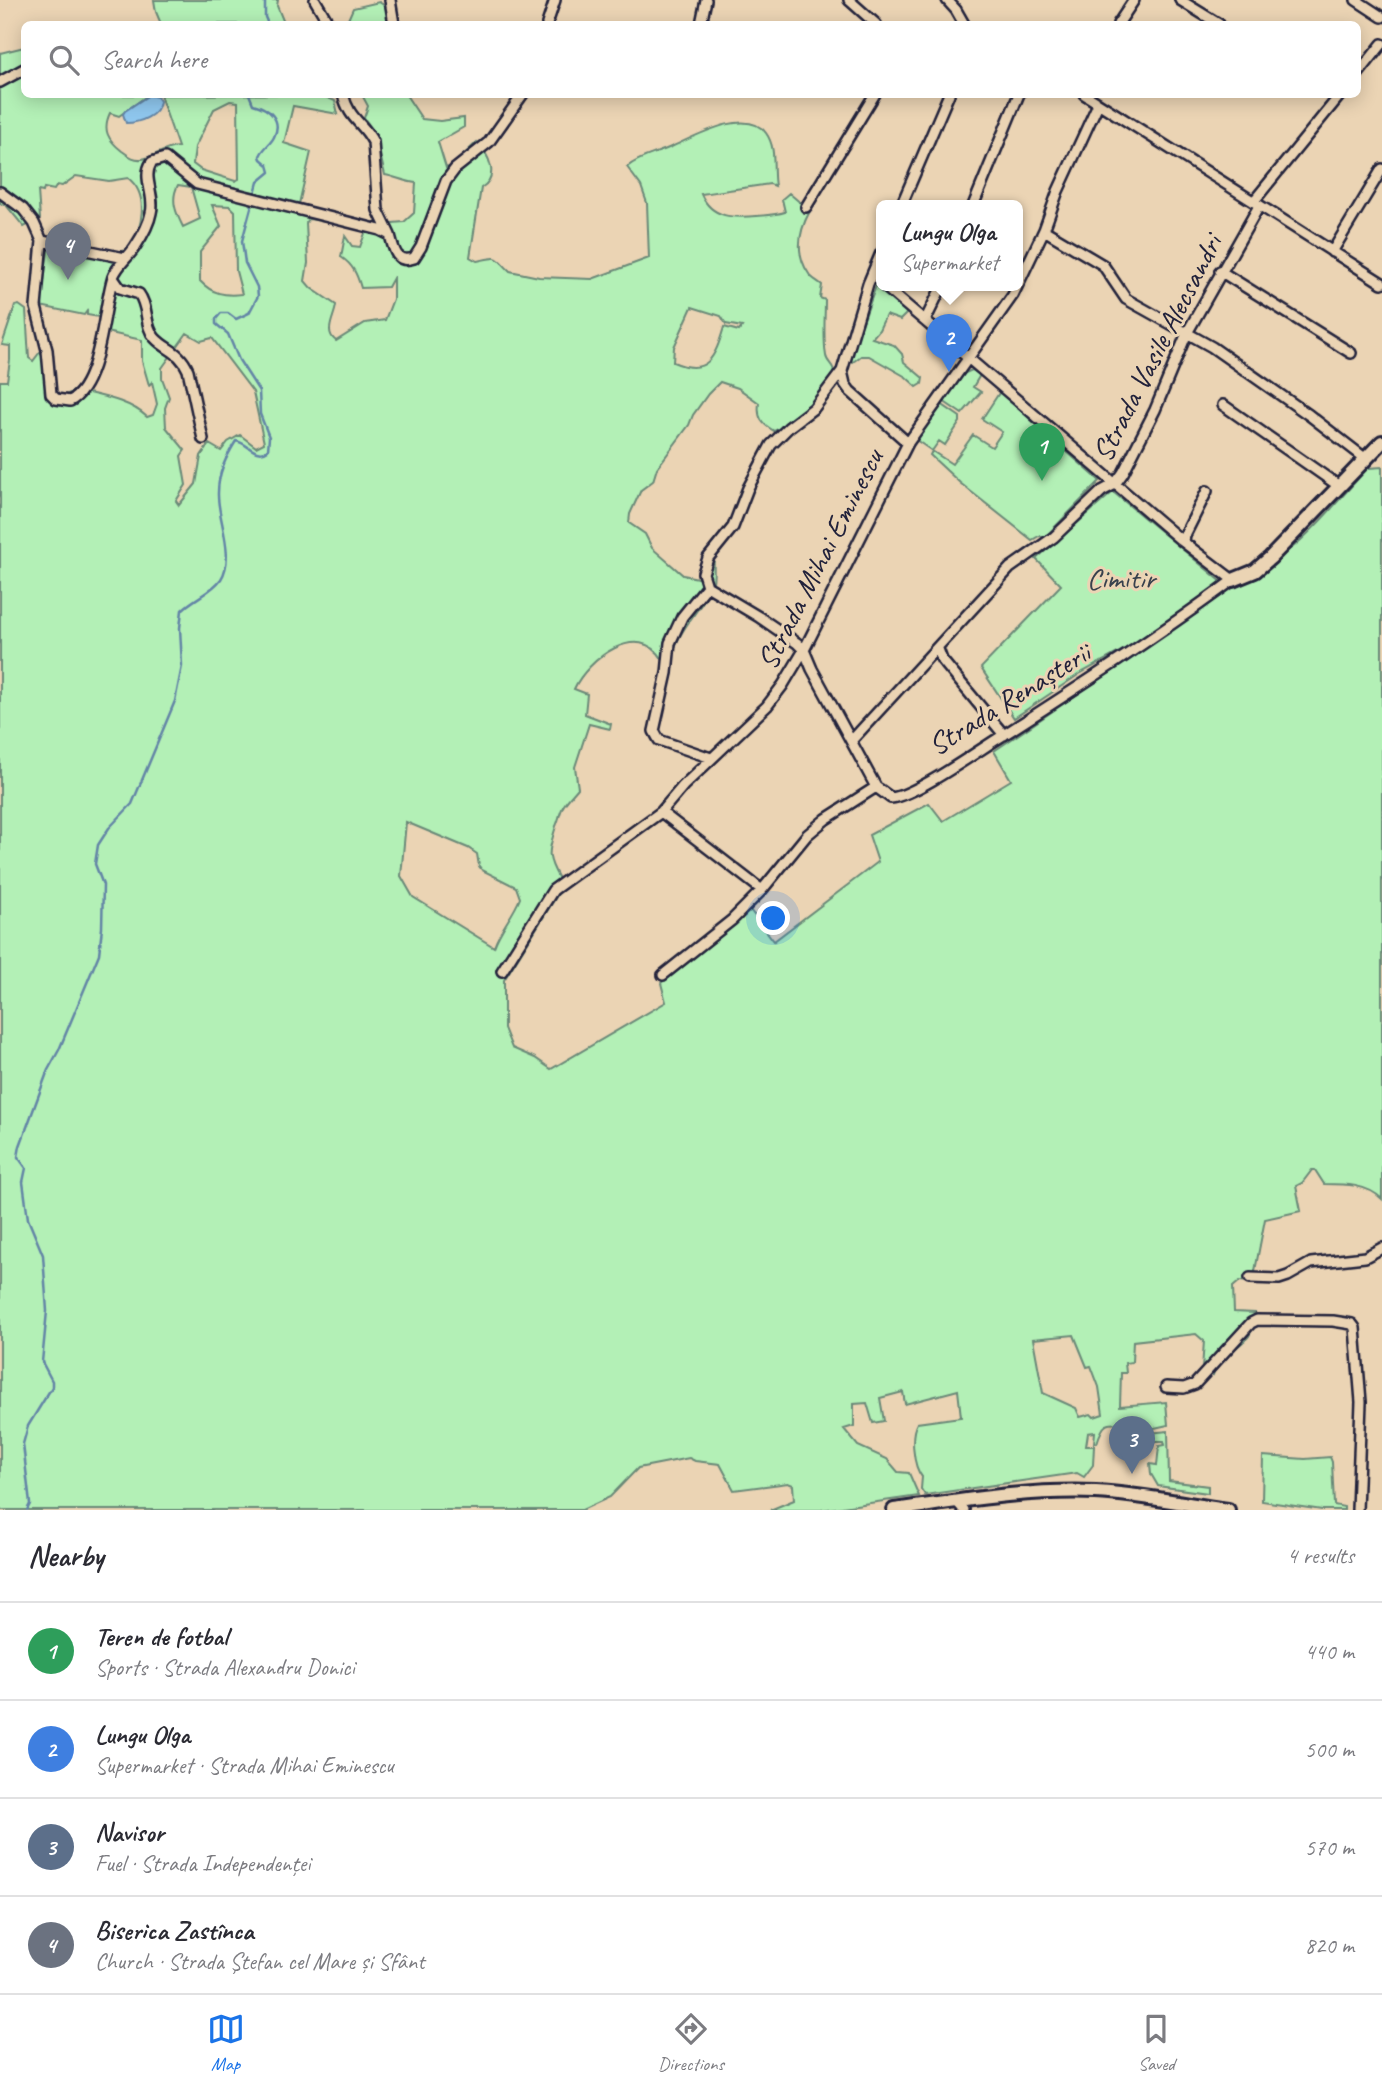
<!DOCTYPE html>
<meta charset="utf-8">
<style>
:root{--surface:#fff;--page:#f2f2f3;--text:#2b2b33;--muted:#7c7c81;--line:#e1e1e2;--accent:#1a73e8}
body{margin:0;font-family:Caveat,sans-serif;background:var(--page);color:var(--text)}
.you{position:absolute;left:774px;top:919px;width:24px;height:24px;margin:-18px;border:5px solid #fff;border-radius:50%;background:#1a73e8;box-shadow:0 0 0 10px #1a73e833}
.badge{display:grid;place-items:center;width:46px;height:46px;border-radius:50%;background:var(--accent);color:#fff;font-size:23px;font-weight:700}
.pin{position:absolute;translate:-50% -58px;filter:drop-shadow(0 2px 4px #0008)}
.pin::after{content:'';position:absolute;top:37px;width:24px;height:21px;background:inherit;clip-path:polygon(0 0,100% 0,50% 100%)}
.popup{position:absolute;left:876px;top:200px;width:147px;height:91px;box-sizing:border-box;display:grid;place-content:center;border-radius:10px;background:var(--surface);filter:drop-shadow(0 2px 5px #0005);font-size:23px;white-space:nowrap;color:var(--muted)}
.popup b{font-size:26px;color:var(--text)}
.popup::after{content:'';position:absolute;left:50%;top:100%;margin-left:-14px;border:14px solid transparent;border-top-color:var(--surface)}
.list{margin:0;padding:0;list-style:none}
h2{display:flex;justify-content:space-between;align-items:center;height:91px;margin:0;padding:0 28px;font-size:30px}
h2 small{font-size:23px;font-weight:400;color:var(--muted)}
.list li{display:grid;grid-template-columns:46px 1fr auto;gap:21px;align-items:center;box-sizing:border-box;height:98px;padding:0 28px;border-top:2px solid var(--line)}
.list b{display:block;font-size:26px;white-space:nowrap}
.list p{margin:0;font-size:23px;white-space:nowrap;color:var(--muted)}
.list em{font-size:23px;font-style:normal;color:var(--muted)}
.icon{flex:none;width:38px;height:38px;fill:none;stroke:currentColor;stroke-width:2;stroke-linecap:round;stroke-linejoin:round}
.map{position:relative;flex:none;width:1382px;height:1510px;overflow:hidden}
.search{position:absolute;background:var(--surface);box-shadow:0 4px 18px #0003;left:21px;right:21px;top:21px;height:77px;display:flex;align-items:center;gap:18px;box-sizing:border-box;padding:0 24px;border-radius:10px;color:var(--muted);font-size:26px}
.sheet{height:483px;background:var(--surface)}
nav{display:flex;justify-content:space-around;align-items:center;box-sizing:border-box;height:98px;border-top:2px solid var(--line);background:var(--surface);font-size:19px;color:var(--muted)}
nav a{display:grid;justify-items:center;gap:4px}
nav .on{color:var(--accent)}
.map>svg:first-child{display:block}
.green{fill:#b3f0b6;stroke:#6a8978;stroke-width:2;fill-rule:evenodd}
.water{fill:#8fc7ee;stroke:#6385a6;stroke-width:2}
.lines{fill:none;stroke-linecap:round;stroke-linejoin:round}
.stream{stroke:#6385a6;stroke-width:2.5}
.street-casing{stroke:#22223b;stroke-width:14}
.secondary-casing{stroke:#22223b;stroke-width:18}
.street{stroke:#ebd4b4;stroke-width:9}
.secondary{stroke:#ebd4b4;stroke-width:12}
.labels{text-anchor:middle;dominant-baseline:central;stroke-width:6;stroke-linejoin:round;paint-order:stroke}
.street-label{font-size:30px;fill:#22223b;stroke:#ebd4b4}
.park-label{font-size:30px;fill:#38414d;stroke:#ebd4b4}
</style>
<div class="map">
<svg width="1382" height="1510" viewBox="0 0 1382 1510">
<rect width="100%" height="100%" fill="#ebd4b4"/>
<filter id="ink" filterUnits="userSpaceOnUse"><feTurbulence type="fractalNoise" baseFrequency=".0143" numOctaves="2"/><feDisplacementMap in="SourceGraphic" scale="14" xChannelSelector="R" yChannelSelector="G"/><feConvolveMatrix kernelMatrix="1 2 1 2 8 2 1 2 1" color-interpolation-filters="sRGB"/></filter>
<g filter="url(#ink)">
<!-- green -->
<path class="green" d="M154,0H278L277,6L284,23L288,24H161L156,12Z
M379,2L385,6L390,24H346L353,8Z
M24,47V94L148,95L119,116L110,113C102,130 108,140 122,151C128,155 133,160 142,159C154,157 164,148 178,147L160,95L319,94L335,101L338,114L293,106L284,143L311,152L299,204L326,212L327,222L309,219L306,223L308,263L305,281L311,288L336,305C335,317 323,332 336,341L365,323L385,320L393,299V278L388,287L361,288C357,274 353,265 341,257L345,236L352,246L360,247L368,225L404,222L414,213L416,183C405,182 396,177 385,175L375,133L364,118L368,106L362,95H406L422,119L440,121L464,118V127L438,142L446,168L452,166L477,142C489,155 500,177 481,188L470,257L477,261C502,256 494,256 510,271L539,277L592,279L649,258L647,203L641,186L627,167C640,156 656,154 671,147C692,138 747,106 766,133C777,148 772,169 775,186L770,184L701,194C712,219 734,218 757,216C768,215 775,215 785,212L782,199L789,193L810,211C799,231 795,254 809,274C812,279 818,281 822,285L820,298L825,300C825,318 823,338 826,356C827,363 836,366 833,375C829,395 793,423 774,431C762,424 757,418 759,403L738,388L720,382L708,394L693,415L689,425L657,468L653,481L641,490L630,514L629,523L645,534L652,548L683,575L698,578L704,554L714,558C713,567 715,579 712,586C699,613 676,631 671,662L663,660C639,619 587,660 574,689L587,694L585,714L611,724L610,729L589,724L575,767L578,788C573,794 568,799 564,805C560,811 559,820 556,826C549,851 545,854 559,879L564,877L570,883L558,894L504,980V1028L512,1048L535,1058L551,1069L666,1002L661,983L750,910L774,941L878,862L869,835L929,803L943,821L1011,780L994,751L1293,547C1321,524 1343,494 1368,468L1382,467V1199C1367,1184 1345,1184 1324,1184L1315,1170H1312L1302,1183L1296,1186L1301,1211L1265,1219L1255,1271L1257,1283L1240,1281L1233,1287L1234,1312L1255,1313C1253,1320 1253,1330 1249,1336C1238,1349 1218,1357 1213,1375L1202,1369L1204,1341L1196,1334L1133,1341L1132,1362L1125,1363L1126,1373H1121L1120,1406L1166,1402L1168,1425L1150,1429L1137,1427V1421L1128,1420L1127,1425C1106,1421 1103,1423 1097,1443H1094L1095,1432L1088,1433L1086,1446H1094L1093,1465L1084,1477L1077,1473L925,1495L921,1489L922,1477C913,1466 910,1435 917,1423L961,1417L958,1390L905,1404L903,1392L880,1398L884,1421L873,1423L867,1403L854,1404V1426L844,1429L858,1446L887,1459L898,1472L909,1473L919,1496L821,1510H770L794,1500L793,1485L788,1483L734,1490L720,1464L695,1461L689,1458L638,1468L610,1497L582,1510H0V381H7L10,360V346L2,345L15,306L19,305L26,310L29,358L33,361L40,352L45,355L51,402L76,390C100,396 129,400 147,417L153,415L157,404L152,382L149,385L142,361V340L97,330L99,317L87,315V311L84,315L40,306L48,251L54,247L93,255L96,258L130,249C142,228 150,195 128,178L109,181L76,176L62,186L57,185L54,190L44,188L43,192L38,191L40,219L24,227L6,205L0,204V53ZM230,101L238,102L239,179L235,181L201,170L193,164L195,147L214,109ZM178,185L191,187L200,219L183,227C176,213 170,200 178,185ZM212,205L230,206L235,211L236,271L242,294C225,296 212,294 200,281V252L221,226ZM692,307L721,316L726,324L742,327L739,331L724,327C715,357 708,377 673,362L674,347ZM187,333L201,341L212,338L253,392L264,443L256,447L240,435L228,442L221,451L209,444L201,456L196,484L179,505L176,501L186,485L181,456L185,450L166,427L165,408L169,397L162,378V368ZM406,822L468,848L477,854L479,866L482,870L516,887L520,898C513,916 500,929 494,947L413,897L401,876ZM1074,1335L1087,1367L1091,1366L1099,1387L1103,1414L1094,1417L1091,1414L1080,1417L1076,1408L1043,1393L1033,1339Z
M876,286L882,287L909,311L900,320L886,315L879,330L872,338L894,345L902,354L904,362L923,378L922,384L917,387L906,377L869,356H861L853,362L849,361Z
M972,370L980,375L973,387L981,392L962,414L943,401L963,374Z
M1001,390L1031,420L1100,481L1045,537L1039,536L1032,540L960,483L930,455L932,451L916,440L941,404L960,417V422L945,445L939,441L932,451L952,464L973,435L992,447L1002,432L982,419Z
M1113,492L1222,582L1136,643L1081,673L1014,718L981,668L1061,585L1036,559Z
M1168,1431L1169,1481L1208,1486V1493L1158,1486L1151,1474L1150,1464L1157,1465L1159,1446L1165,1445L1164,1441H1149V1433Z
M1263,1456L1305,1459L1330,1457L1332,1462L1334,1505L1344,1507V1510H1322L1262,1501Z"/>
<!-- water -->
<path class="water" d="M149,95L157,97L160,101C159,116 139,123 126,123L123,114L125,111Z"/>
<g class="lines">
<!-- stream -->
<path class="stream" d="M265,0V17L268,24
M27,1510L30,1504L23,1444L28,1426L52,1387V1381L42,1362L47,1311L43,1255L28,1219L23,1182L26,1168L18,1157L20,1146L48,1070L59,1050L99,954L102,928L103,885L95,864L98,845L109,828L132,804L175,701L182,666L180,628L182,610C193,599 212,592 221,579C236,555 217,518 218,493C218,473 226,457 236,441C248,443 256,459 268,450L269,437L260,414L259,391L239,360L228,334L216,324V319L221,313H228L236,319L249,313L258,296L257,287L245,263L242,241L258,182L270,172L268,165L261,159L260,156C263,148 270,145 274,137C283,119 268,108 253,104L249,94"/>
<defs>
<path id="street" d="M315,0L329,24
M390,0L394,24
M849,0L876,24
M947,0L956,10L964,24
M1180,0L1219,24
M1356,0L1382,17
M547,24L555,0
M701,24L706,0
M1118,24L1134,0
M1358,74L1382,44
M0,82L24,69
M343,94C349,120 363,122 373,142L378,210L390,235
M1084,94L1382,283
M0,192L23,209L34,223L42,241L36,307L47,350L51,394L56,399L70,401C101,385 103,308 113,277C118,264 128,258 135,247C141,238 149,224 151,213C156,195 141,177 152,162L165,158L197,184L380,230L390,235C394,250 396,264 414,258L421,247L446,181L455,169L489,142L523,94
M1254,201L1341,94
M901,206L949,94
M973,206L1019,94
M806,207L875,94
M1044,230L1103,265L1126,299L1212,347L1309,415L1366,459
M42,241L125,258
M1332,252L1382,169
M1220,271L1351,353
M113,278L120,288L139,294C149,307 144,326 155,338C167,351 179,350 188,370L203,439
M925,321L942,286
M842,371L845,384L850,391L908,443
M1223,405L1339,486
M1182,541L1207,491
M707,586L759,617L797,643L804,650L812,669L876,787L891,798C915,796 979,750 1002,736C1080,686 1158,636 1233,580L1182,541L884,286
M938,649L942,660L1004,735
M852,740L1010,568L1054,537L1102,491L1115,484L1123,473L1155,410L1187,333L1259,206
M711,758L659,740L654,731L667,673L670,643L682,617L707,586L703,573L708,558L733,527L748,488L771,445L789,427L814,408L842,371L868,284L881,253
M661,812L762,890
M502,971L553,890L661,812L683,786L767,706L783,685L804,650L908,443L1013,295L1044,230L1058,191L1098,104
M663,975L732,920L762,890L807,835L826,819L876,787
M1250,1278L1279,1279L1288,1276L1311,1263L1365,1257L1382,1248
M1166,1387L1184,1388L1195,1384L1251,1323L1257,1320L1333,1321L1352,1324L1355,1328L1361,1402L1357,1510
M957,1502L964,1510"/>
<path id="secondary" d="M1233,580L1255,571L1270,558L1382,442
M894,1510C960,1501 1028,1489 1096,1492C1140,1494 1184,1504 1228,1510"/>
</defs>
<!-- street casing -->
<use href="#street" class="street-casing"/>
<!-- secondary casing -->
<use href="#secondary" class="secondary-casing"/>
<!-- street -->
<use href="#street" class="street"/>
<!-- secondary -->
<use href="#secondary" class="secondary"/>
</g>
</g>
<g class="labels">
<!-- street labels -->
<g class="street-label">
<text transform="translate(1157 348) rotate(-63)">Strada Vasile Alecsandri</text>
<text transform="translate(820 559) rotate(-63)">Strada Mihai Eminescu</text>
<text transform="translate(1009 699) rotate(-32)">Strada Renașterii</text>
</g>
<!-- park labels -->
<g class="park-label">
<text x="1121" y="578">Cimitir</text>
</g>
</g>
</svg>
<div class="you"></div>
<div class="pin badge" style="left:1042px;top:481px;background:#2e9e5b">1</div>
<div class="pin badge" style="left:949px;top:372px;background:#3f7fe0">2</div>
<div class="popup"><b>Lungu Olga</b>Supermarket</div>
<div class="pin badge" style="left:1132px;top:1474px;background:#5c6f8a">3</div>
<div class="pin badge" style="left:68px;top:280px;background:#6b7280">4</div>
<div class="search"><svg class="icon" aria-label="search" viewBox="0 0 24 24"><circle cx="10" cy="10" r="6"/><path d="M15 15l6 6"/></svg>Search here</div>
</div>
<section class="sheet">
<h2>Nearby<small>4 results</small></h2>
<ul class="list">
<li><span class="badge" style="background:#2e9e5b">1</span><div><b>Teren de fotbal</b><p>Sports · Strada Alexandru Donici</p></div><em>440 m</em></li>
<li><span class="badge" style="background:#3f7fe0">2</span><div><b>Lungu Olga</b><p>Supermarket · Strada Mihai Eminescu</p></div><em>500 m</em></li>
<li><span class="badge" style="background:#5c6f8a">3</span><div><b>Navisor</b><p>Fuel · Strada Independenței</p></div><em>570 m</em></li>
<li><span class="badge" style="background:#6b7280">4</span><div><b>Biserica Zastînca</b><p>Church · Strada Ștefan cel Mare și Sfânt</p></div><em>820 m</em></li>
</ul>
</section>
<nav>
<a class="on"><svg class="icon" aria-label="map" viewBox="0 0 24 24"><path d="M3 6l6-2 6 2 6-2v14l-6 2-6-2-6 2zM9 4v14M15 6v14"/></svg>Map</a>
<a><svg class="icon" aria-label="directions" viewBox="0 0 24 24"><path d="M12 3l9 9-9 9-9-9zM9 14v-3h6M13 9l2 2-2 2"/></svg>Directions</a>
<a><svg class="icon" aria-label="saved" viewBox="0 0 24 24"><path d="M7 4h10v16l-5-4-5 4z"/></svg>Saved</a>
</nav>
